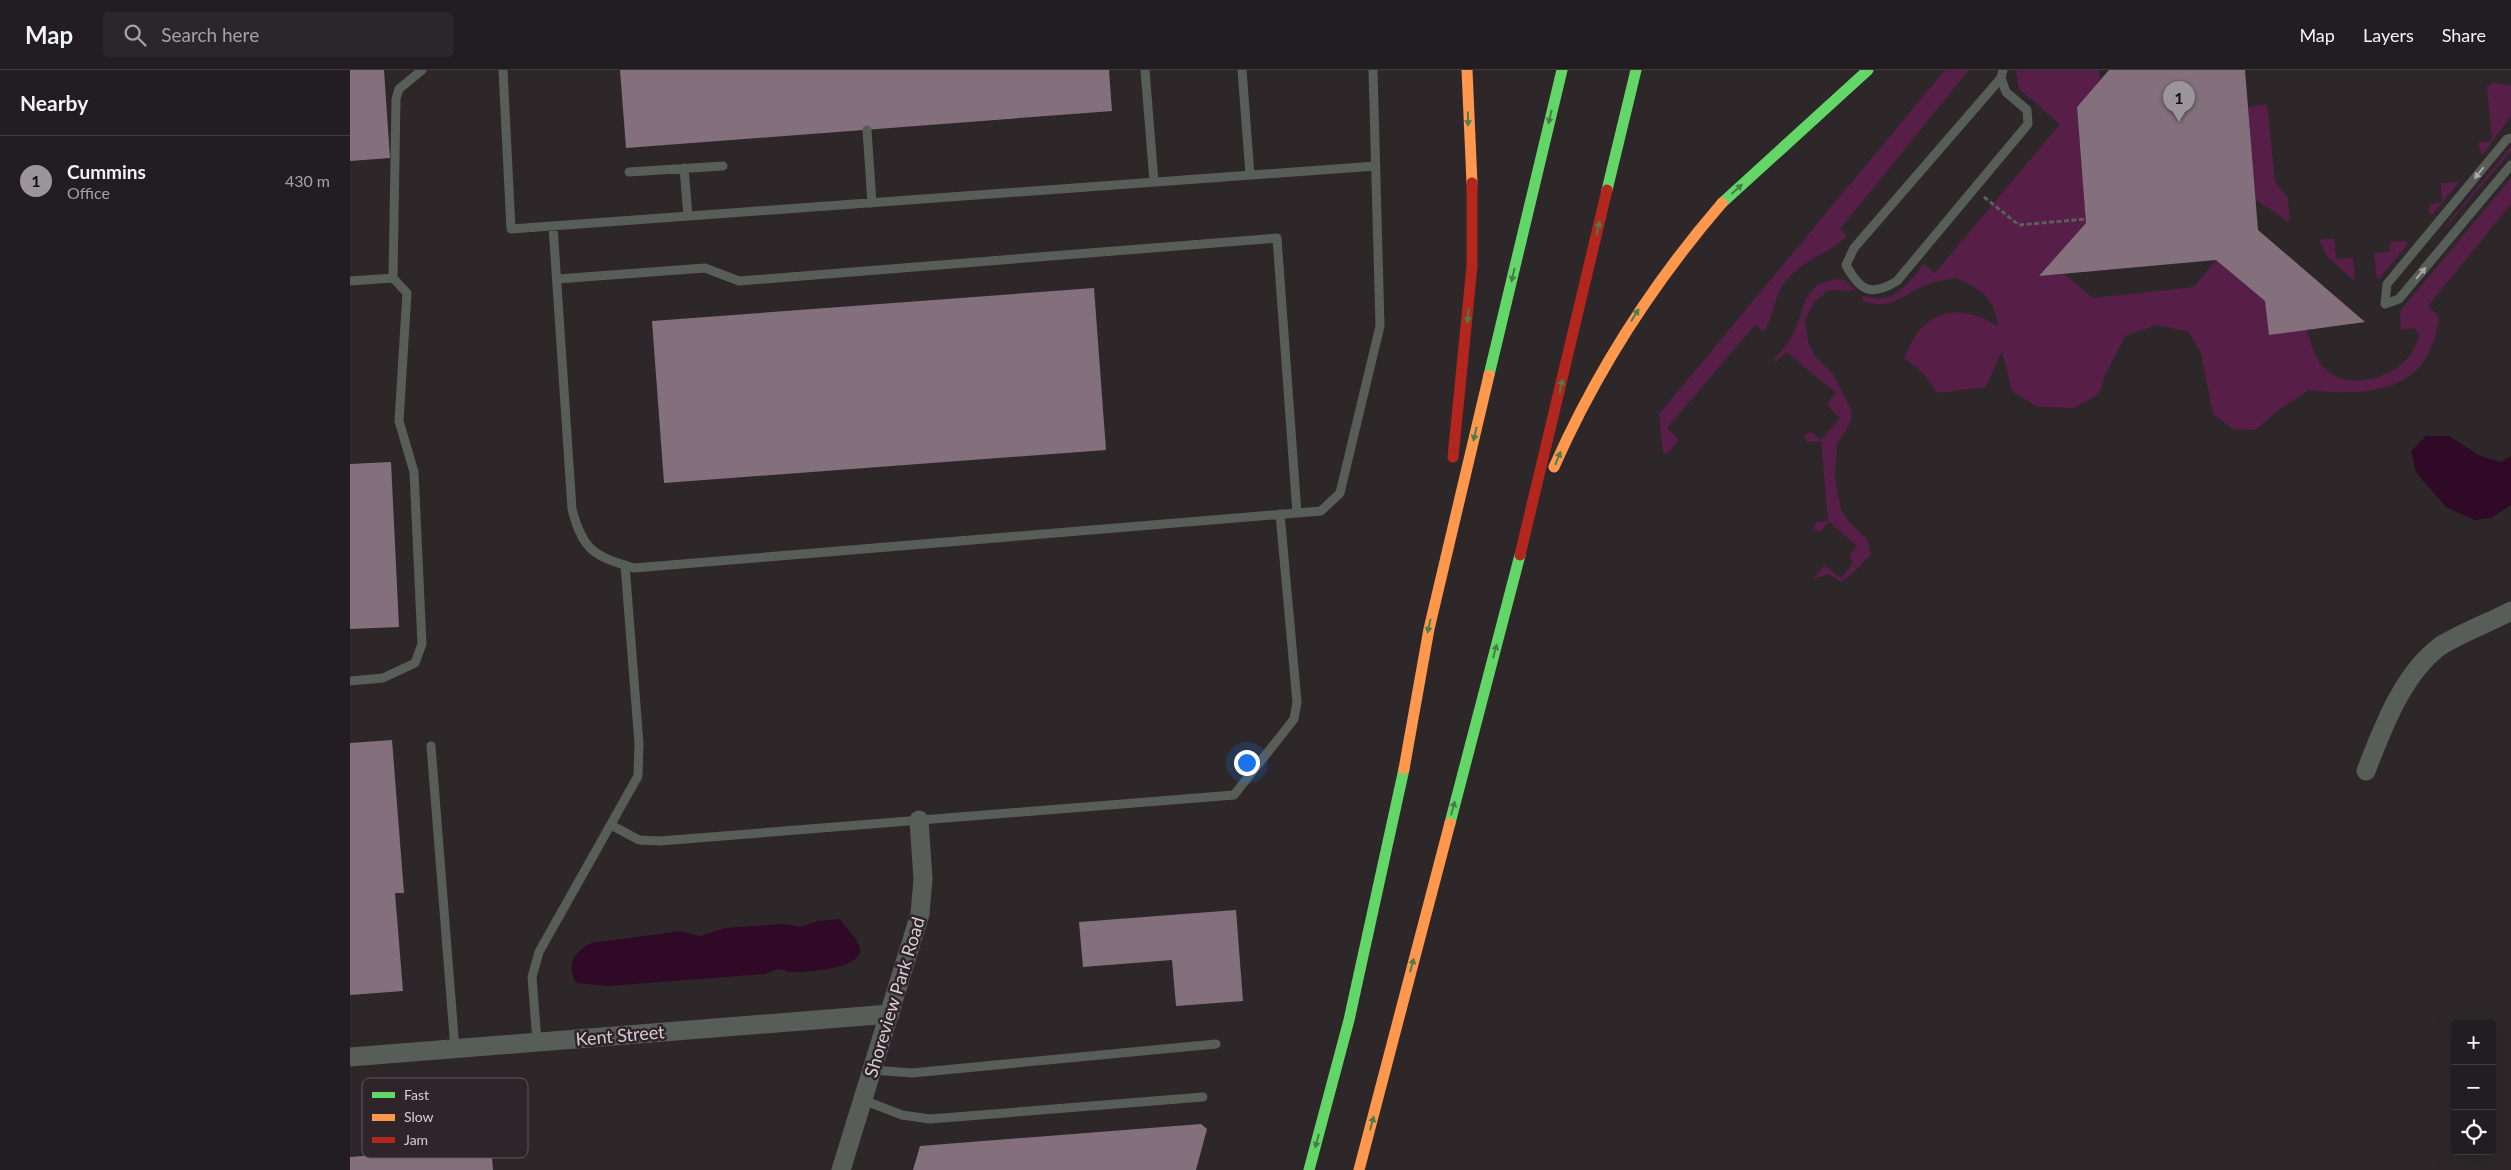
<!DOCTYPE html>
<meta charset="utf-8">
<style>
:root{--surface:#221d20;--page:#2a2629;--text:#f1f3f6;--muted:#a2a2a5;--line:#3f3b3e;--accent:#9b9498}
body{margin:0;font-family:Lato,sans-serif;background:var(--page);color:var(--text)}
.controls{position:absolute;right:15px;bottom:15px;display:grid;overflow:hidden;border-radius:5px;box-shadow:0 5px 20px #0002}
.controls button{width:45px;height:45px;display:grid;place-items:center;padding:0;border:0;border-bottom:1px solid var(--line);background:var(--surface);color:var(--text);font:25px sans-serif}
.you{position:absolute;left:896px;top:692px;width:18px;height:18px;margin:-12px;border:4px solid #fff;border-radius:50%;background:#1a73e8;box-shadow:0 0 0 8px #1a73e833}
.badge{display:grid;place-items:center;width:32px;height:32px;border-radius:50%;background:var(--accent);color:#111;font-size:16px;font-weight:700}
.pin{position:absolute;translate:-50% -41px;filter:drop-shadow(0 1px 2px #0008)}
.pin::after{content:'';position:absolute;top:26px;width:18px;height:15px;background:inherit;clip-path:polygon(0 0,100% 0,50% 100%)}
.list{margin:0;padding:0;list-style:none}
h2{display:flex;justify-content:space-between;align-items:center;height:65px;margin:0;padding:0 20px;font-size:21px}
h2 small{font-size:16px;font-weight:400;color:var(--muted)}
.list li{display:grid;grid-template-columns:32px 1fr auto;gap:15px;align-items:center;box-sizing:border-box;height:90px;padding:0 20px;border-top:1px solid var(--line)}
.list b{display:block;font-size:19px;white-space:nowrap}
.list p{margin:0;font-size:16px;white-space:nowrap;color:var(--muted)}
.list em{font-size:16px;font-style:normal;color:var(--muted)}
.icon{flex:none;width:28px;height:28px;fill:none;stroke:currentColor;stroke-width:2;stroke-linecap:round;stroke-linejoin:round}
.map{position:relative;flex:none;width:2161px;height:1100px;overflow:hidden}
header{display:flex;align-items:center;gap:30px;box-sizing:border-box;height:70px;padding:0 25px;background:var(--surface);border-bottom:1px solid var(--line)}
header strong{font-size:24px}
nav{display:flex;gap:28px;margin-inline-start:auto;font-size:18px}
.search{width:350px;height:45px;background:var(--page);display:flex;align-items:center;gap:12px;box-sizing:border-box;padding:0 18px;border-radius:5px;color:var(--muted);font-size:19px}
main{display:flex}
aside{flex:1;background:var(--surface)}
.map>svg:first-child{display:block}
.green{fill:#571e47}
.water{fill:#2f0925}
.building{fill:#83707c}
.lines{fill:none;stroke-linecap:round;stroke-linejoin:round}
.path{stroke:#5c5e5a;stroke-width:3;stroke-dasharray:5 2.5;stroke-linecap:butt}
.lane{stroke:#575e57;stroke-width:9}
.street{stroke:#575e57;stroke-width:19}
.fast{stroke:#63d668;stroke-width:11}
.slow{stroke:#ff974d;stroke-width:11}
.jam{stroke:#b3261e;stroke-width:11}
.oneway{fill:#4a7d4a}
.oneway2{fill:#aaa7a8}
.labels{text-anchor:middle;dominant-baseline:central;stroke-width:5;stroke-linejoin:round;paint-order:stroke}
.street-label{font-size:18px;fill:#d6ced3;stroke:#30242b}
.key{fill:#30242b;stroke:#62575d;stroke-width:1}
.key-label{font-size:14px;fill:#d6ced3}
</style>
<header>
<strong>Map</strong>
<div class="search"><svg class="icon" aria-label="search" viewBox="0 0 24 24"><circle cx="10" cy="10" r="6"/><path d="M15 15l6 6"/></svg>Search here</div>
<nav><a>Map</a><a>Layers</a><a>Share</a></nav>
</header>
<main>
<aside>
<h2>Nearby<small></small></h2>
<ul class="list">
<li><span class="badge">1</span><div><b>Cummins</b><p>Office</p></div><em>430 m</em></li>
</ul>
</aside>
<div class="map">
<svg width="2161" height="1100" viewBox="0 0 2161 1100">
<rect width="100%" height="100%" fill="#2d272a"/>
<!-- green -->
<path class="green" d="M1595,0H1619L1490,159L1497,166C1478,184 1452,190 1435,212C1423,227 1425,247 1413,262L1405,255L1317,358L1329,370L1317,384H1313L1309,344Z
M1666,0H1749L1750,11L1727,37L1736,153L1690,206L1714,204L1743,228L1844,217L1866,190L1915,231L1957,260C1961,275 1966,293 1980,303C2003,319 2040,308 2057,289C2063,283 2066,273 2070,266L2064,258L2051,260L2050,241L2161,108V134L2078,236L2089,247C2081,322 2021,327 1959,320L1927,341L1906,360L1883,359L1863,344L1851,283L1839,262L1808,255L1776,265L1755,305L1749,324L1724,338L1688,337L1662,321L1652,281L1636,317L1587,323L1573,303L1554,288C1559,279 1564,264 1572,257C1597,234 1622,241 1648,256C1643,226 1632,220 1606,208C1597,210 1587,211 1579,214C1552,223 1542,243 1511,230L1513,226C1546,235 1555,216 1574,194L1585,203L1710,54L1669,19Z
M2144,12L2161,16V46L2134,83L2131,84L2128,73L2142,70L2137,17Z
M1917,34L1925,112L1938,128L1940,153L1905,129L1898,37Z
M2161,77V81L2096,157V155Z
M2109,112L2082,145L2079,143L2080,134L2090,133L2092,131L2091,113Z
M1984,168L1986,189L2003,188L2005,206L2003,210L1977,186L1969,170Z
M2056,171L2058,174L2027,211L2024,183L2040,182V172Z
M1486,209L1494,210L1506,221L1479,220L1464,232L1455,250L1458,272L1465,286L1484,305L1502,341L1500,354L1487,374L1485,409L1491,439L1498,451L1518,470L1521,484L1504,502L1491,512L1479,504L1463,509L1474,495L1491,508L1503,493L1499,485L1507,476L1479,452L1470,462L1463,459L1466,452L1478,451L1471,371L1458,372L1454,367L1457,363L1461,362L1471,370L1490,348L1478,336V333L1486,323L1436,282L1426,292L1423,290C1431,281 1439,273 1444,262C1456,238 1452,214 1486,209Z"/>
<!-- water -->
<path class="water" d="M2076,366H2099L2130,386L2151,392L2161,386V435L2141,448L2124,450L2096,437L2066,402L2061,381Z
M490,849C496,858 507,868 510,878C515,899 453,903 440,902C437,902 433,899 429,899C425,899 419,903 414,904L259,916L226,913C216,893 223,884 241,873L331,861L350,866L375,858L433,854L450,857L468,851Z"/>
<!-- building -->
<path class="building" d="M0,0H34L40,88L0,91Z
M270,0H759L762,41L276,78Z
M1759,0H1895L1908,160L2015,252L1919,265L1915,231L1866,190L1689,206L1736,153L1727,37Z
M744,218L756,380L314,413L302,251Z
M41,392L49,557L0,559V394Z
M42,670L54,823H45L53,921L0,925V673Z
M886,840L893,931L826,936L822,890L733,897L729,852Z
M851,1054L857,1059L846,1100H563L570,1076Z
M141,1076L143,1100H0V1087Z"/>
<g class="lines">
<!-- path -->
<path class="path" d="M1634,127L1669,155L1736,149"/>
<!-- lane -->
<path class="lane" d="M153,0L161,159L1026,96
M795,0L804,112
M892,0L900,105
M1651,8L1656,22L1677,40L1678,54L1547,211C1521,227 1510,221 1496,195L1504,178L1651,8L1653,0
M517,60L522,133
M2161,68L2157,69L2037,214L2035,234L2049,229L2161,95
M334,98L338,146
M279,102L373,96
M203,156L222,439C233,481 244,486 284,498L971,441L990,423L1030,256L1023,0
M43,208L46,29L49,19L72,0
M207,209L355,198L389,211L927,168L947,443
M0,211L43,208L57,223L49,351L64,402L72,574L65,593L33,608L0,611
M81,676L105,979
M261,755L289,770L310,771L884,725L944,649L947,632L930,444
M187,972L182,907L189,882L288,706L289,674L275,495
M522,1000L562,1003L866,974
M513,1030L552,1045L580,1049L853,1027"/>
<!-- street -->
<path class="street" d="M2016,701C2032,660 2052,605 2089,577C2106,565 2141,552 2161,541
M0,987L540,944
M491,1100L570,844L573,809L569,750"/>
<!-- fast -->
<path class="fast" d="M1257,120L1286,0
M1372,133L1518,0
M1139,305L1212,0
M1100,753L1170,485
M959,1100L999,950L1054,699"/>
<!-- slow -->
<path class="slow" d="M1117,0L1122,113
M1204,397C1247,300 1303,213 1372,133
M1054,699L1079,559L1139,305
M1009,1100L1100,753"/>
<!-- jam -->
<path class="jam" d="M1103,387L1122,196V113
M1170,485L1257,120"/>
</g>
<!-- one-way arrows -->
<defs><path id="oneway-solid" d="M-6-.8H1V-3.2L6.5 0L1 3.2V.8H-6Z" transform="scale(1.25)"/></defs>
<g class="oneway">
<use href="#oneway-solid" transform="translate(1200 47) rotate(103)"/>
<use href="#oneway-solid" transform="translate(1118 49) rotate(89)"/>
<use href="#oneway-solid" transform="translate(1387 119) rotate(-42)"/>
<use href="#oneway-solid" transform="translate(1248 158) rotate(-77)"/>
<use href="#oneway-solid" transform="translate(1163 205) rotate(103)"/>
<use href="#oneway-solid" transform="translate(1285 245) rotate(-58)"/>
<use href="#oneway-solid" transform="translate(1118 246) rotate(95)"/>
<use href="#oneway-solid" transform="translate(1211 316) rotate(-77)"/>
<use href="#oneway-solid" transform="translate(1125 364) rotate(103)"/>
<use href="#oneway-solid" transform="translate(1208 388) rotate(-68)"/>
<use href="#oneway-solid" transform="translate(1079 556) rotate(102)"/>
<use href="#oneway-solid" transform="translate(1145 581) rotate(-75)"/>
<use href="#oneway-solid" transform="translate(1103 738) rotate(-75)"/>
<use href="#oneway-solid" transform="translate(1062 895) rotate(-75)"/>
<use href="#oneway-solid" transform="translate(1022 1053) rotate(-75)"/>
<use href="#oneway-solid" transform="translate(967 1071) rotate(105)"/>
</g>
<g class="oneway2">
<use href="#oneway-solid" transform="translate(2129 103) rotate(129)"/>
<use href="#oneway-solid" transform="translate(2071 203) rotate(-50)"/>
</g>
<g class="labels">
<!-- street labels -->
<g class="street-label">
<text transform="translate(544 927) rotate(-73)">Shoreview Park Road</text>
<text transform="translate(270 965) rotate(-5)">Kent Street</text>
</g>
</g>
<!-- legend -->
<rect x="12" y="1008" width="166" height="80" rx="8" class="key"/>
<rect x="22" y="1022" width="23" height="6" fill="#63d668"/>
<rect x="22" y="1044" width="23" height="7" fill="#ff974d"/>
<rect x="22" y="1067" width="23" height="6" fill="#b3261e"/>
<g class="key-label">
<text x="54" y="1030">Fast</text>
<text x="54" y="1052">Slow</text>
<text x="54" y="1075">Jam</text>
</g>
</svg>
<div class="controls">
<button>+</button>
<button>−</button>
<button><svg class="icon" aria-label="locate" viewBox="0 0 24 24"><circle cx="12" cy="12" r="6"/><path d="M12 2v4M12 18v4M2 12h4M18 12h4"/></svg></button>
</div>
<div class="you"></div>
<div class="pin badge" style="left:1829px;top:52px">1</div>
</div>
</main>
